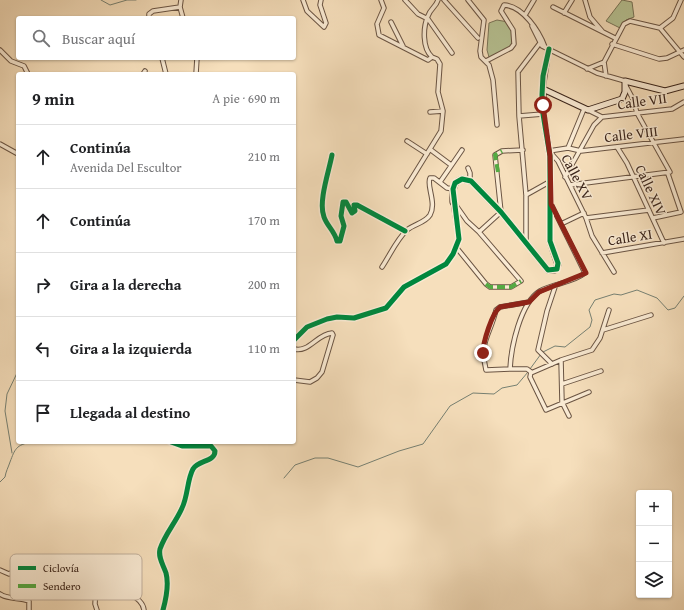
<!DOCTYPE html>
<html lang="es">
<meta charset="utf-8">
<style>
:root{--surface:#fff;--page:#f2f2f2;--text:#202124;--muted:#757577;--line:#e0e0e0}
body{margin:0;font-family:"Gentium Book Plus",serif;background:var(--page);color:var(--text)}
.controls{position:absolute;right:12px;bottom:12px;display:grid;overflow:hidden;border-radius:4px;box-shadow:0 1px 3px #0004}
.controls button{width:36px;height:36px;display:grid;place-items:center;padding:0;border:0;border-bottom:1px solid var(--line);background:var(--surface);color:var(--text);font:20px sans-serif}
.stop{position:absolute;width:12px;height:12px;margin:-9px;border:3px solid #8f2418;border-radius:50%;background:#fff}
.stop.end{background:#8f2418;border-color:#fff;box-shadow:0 1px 4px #0008}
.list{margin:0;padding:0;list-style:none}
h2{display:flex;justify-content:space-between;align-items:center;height:52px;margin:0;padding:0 16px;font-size:17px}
h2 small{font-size:13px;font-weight:400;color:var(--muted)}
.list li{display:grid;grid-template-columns:26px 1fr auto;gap:12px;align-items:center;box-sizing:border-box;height:64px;padding:0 16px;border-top:1px solid var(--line)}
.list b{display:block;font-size:15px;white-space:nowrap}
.list p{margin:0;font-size:13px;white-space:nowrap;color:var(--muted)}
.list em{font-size:13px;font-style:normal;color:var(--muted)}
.icon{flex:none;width:22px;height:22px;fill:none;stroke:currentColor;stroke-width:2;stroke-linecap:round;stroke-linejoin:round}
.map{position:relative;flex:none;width:684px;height:610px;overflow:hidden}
.search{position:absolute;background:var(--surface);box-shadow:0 1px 3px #0004;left:16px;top:16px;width:280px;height:44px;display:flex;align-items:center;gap:10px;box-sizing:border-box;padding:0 14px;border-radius:4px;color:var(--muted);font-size:15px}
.panel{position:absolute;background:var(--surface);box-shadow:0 1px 3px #0004;left:16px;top:72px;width:280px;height:372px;border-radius:4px}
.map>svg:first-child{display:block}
.green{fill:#b7c394;stroke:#797458}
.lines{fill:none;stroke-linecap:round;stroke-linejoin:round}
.stream{stroke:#768072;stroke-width:1}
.street-casing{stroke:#6a5443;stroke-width:5.5}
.secondary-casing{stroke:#3b251b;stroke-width:7}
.street{stroke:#f9ead3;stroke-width:3.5}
.secondary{stroke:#f9ead3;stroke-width:5}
.quiet{stroke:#55aa43;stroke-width:4;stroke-dasharray:8 4;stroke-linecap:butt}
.cycleway-casing{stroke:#f9ead3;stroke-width:8}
.cycleway{stroke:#00873e;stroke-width:5}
.route{stroke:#8f2418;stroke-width:5}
.labels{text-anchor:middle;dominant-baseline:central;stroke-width:3;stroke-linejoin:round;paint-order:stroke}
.street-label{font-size:14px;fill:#3b251b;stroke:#f9ead3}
.key{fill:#f9ead3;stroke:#c0af9c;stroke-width:1}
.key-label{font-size:11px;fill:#3b251b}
</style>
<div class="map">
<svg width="684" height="610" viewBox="0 0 684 610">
<rect width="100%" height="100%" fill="#f6dfbc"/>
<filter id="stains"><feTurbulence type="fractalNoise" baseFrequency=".005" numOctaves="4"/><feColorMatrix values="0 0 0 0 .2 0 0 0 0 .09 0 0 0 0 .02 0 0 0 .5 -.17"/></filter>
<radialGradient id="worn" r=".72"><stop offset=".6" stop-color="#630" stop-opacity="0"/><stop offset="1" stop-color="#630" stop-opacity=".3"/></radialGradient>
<!-- green -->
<path class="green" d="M622,0L632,2L634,17L626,20L620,28L606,21Z
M497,20L508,22C513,30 518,39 513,48L494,58L489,57L487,50L489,23Z"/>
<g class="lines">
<!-- stream -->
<path class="stream" d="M101,0L110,5L127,0H136
M543,352L555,346L565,347L590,327L592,320L589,310L595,300L614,294L621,295L637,290L657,298L668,310L675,308L684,296
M530,369L541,354
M12,453L5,411L7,394L18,371
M284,478L295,465L315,458H328L358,467L399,451L423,444L450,406L473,393L494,394L502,388L517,385L528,372
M0,482L5,477C6,471 8,468 10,462C15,449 16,445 31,442"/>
<defs>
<path id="street" d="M181,0L180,7L183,18
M303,0L307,11L324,27L326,23L320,5L321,0
M381,0L384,8L377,24L379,35L428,60L432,57C422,48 423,27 428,16C430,9 436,7 438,0
M405,0L418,14L428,19L452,53
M444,0L478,38
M468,0L484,20L480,51L481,57L489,65L493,80L497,125
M585,0L590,17L602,31
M553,7L615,38
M564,13L572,0
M525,15L534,0
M149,18V14L153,11L180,7
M391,22L403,46
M532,26L542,46L597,73L625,81
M660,28L673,18L681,0
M612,44L659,59L667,58L684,50
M0,50L11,61L24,66L28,74
M162,58L166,74
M486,61L511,48L514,44L513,30L501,11L504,5C523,6 539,31 545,47
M604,62L606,76
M587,69L604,62L624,24L630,21L660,28L684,57
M143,74L145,71
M196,74L197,58
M543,89L549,49
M588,110L602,117L672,109L684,102
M430,112L443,111
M519,116L543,114
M407,141L427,154
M0,144L18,154
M617,147L627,163L664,243
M568,148L584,109
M431,150L451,165
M549,151L558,161L586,218L592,236L614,272
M549,151L568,148L581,151L684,139
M332,155C329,171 318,202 324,217C327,226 334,230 337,241H340L344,226L341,216L343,202H346L352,213L355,211L354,205H357L405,231
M468,168L470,173V180
M565,177L594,125L602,117
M440,182L462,150
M570,185L670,172L637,113L633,99L626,86
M407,186L441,131L443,111L438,92L440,64L437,59L432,57
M526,195L551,181
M455,204L467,221L479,232L521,281L511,287H490L486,284L456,247
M551,204L585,273C573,283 554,283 540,291C520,303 511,348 510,369H527L531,372L530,377L546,410L589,392
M586,218L649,210
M653,218L681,212L668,174
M561,224L584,213
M479,232L501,212L495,155L502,151L523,150
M526,244V195L519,116L518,72L540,43
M602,253L684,239
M382,267C390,255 397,239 407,230C414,224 425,223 430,215C437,203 426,185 430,178H434L447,188L453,189
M603,330L651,315
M294,340L307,327L327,319L337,317L354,318L386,308L404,287L446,264L453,254L459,239L453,202
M294,349C309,353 317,334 332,333L333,335L322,372L317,378L310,382L294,380
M561,360L562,402L569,416
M552,364L538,350L547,311L555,287
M510,369L486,370C479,341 490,336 496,310L500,307L529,302
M531,373L561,360L592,350L600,338L609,310
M562,384L601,371
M0,570L9,574L33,561L49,557L59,566L77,565L88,571
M0,594C9,600 19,597 29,601V610
M97,610L95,604L96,584L89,576L88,571C101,563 116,582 125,590C132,596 143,600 144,610
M163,610C166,599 169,584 166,573C163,564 158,558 160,549C165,534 176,522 182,508C188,496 187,480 193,469C198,460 215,462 215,451L211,446H182L171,442"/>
<path id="secondary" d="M453,202C453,192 452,182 462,179L471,181L501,212L548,270H555L558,265L550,241V156L543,114V89L588,110L622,99L625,92V81L665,91L684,86"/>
</defs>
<!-- street casing -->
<use href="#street" class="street-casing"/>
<!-- secondary casing -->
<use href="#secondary" class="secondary-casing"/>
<!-- street -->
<use href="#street" class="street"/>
<!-- secondary -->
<use href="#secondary" class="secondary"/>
<!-- quiet -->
<path class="quiet" d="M498,172L495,155L502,151
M486,284L490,287H511L521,281"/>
<defs>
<path id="cycleway" d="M332,155C329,171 318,202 324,217C327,226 334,230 337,241H340L344,226L341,216L343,202H346L352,213L355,211L354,205H357L405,231
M294,340L307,327L327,319L337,317L354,318L386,308L404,287L446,264L453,254L459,239L453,189L455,183L462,179L471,181L501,212L548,270L557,269L558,263L550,241V156L543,114L542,95L543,76L549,49
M163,610C166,599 169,584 166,573C163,564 158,558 160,549C165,534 176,522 182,508C188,496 187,480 193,469C198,460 215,462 215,451L211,446H182L171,442"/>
</defs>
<!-- cycleway casing -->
<use href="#cycleway" class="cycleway-casing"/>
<!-- cycleway -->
<use href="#cycleway" class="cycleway"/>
</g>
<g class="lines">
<!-- route -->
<path class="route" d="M483,353C483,342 492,313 500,307L529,302L539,292L586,273L551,204L550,156L543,105"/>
</g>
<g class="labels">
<!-- street labels -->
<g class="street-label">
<text transform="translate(642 101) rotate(-8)">Calle VII</text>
<text transform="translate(631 134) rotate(-7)">Calle VIII</text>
<text transform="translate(577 177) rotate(62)">Calle XV</text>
<text transform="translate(651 190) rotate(65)">Calle XIV</text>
<text transform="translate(630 237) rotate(-9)">Calle XI</text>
</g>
</g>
<!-- legend -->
<rect x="10" y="554" width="132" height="46" rx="6" class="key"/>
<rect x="18" y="566" width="18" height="4" fill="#00873e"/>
<rect x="18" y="584" width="18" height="4" fill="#55aa43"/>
<g class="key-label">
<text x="43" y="572">Ciclovía</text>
<text x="43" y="590">Sendero</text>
</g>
<rect width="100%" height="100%" filter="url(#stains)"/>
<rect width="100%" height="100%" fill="url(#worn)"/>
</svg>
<div class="controls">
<button>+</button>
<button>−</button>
<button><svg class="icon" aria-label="layers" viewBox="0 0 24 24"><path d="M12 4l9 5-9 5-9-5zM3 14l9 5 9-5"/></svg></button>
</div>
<div class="stop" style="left:543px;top:105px"></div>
<div class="stop end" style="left:483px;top:353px"></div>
<div class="search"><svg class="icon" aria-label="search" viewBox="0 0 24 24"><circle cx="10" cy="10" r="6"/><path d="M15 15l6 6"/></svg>Buscar aquí</div>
<section class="panel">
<h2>9 min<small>A pie · 690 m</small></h2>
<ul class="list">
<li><svg class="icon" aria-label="ahead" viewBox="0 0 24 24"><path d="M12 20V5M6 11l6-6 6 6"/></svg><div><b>Continúa</b><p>Avenida Del Escultor</p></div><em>210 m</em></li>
<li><svg class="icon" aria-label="ahead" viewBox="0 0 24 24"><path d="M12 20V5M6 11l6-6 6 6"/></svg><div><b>Continúa</b></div><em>170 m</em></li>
<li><svg class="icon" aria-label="right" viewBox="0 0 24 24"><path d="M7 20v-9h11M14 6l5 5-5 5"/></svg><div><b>Gira a la derecha</b></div><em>200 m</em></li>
<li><svg class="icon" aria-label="left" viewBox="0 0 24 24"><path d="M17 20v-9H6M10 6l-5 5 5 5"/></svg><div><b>Gira a la izquierda</b></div><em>110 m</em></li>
<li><svg class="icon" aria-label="arrive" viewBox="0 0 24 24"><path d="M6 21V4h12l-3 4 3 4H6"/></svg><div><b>Llegada al destino</b></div></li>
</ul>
</section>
</div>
